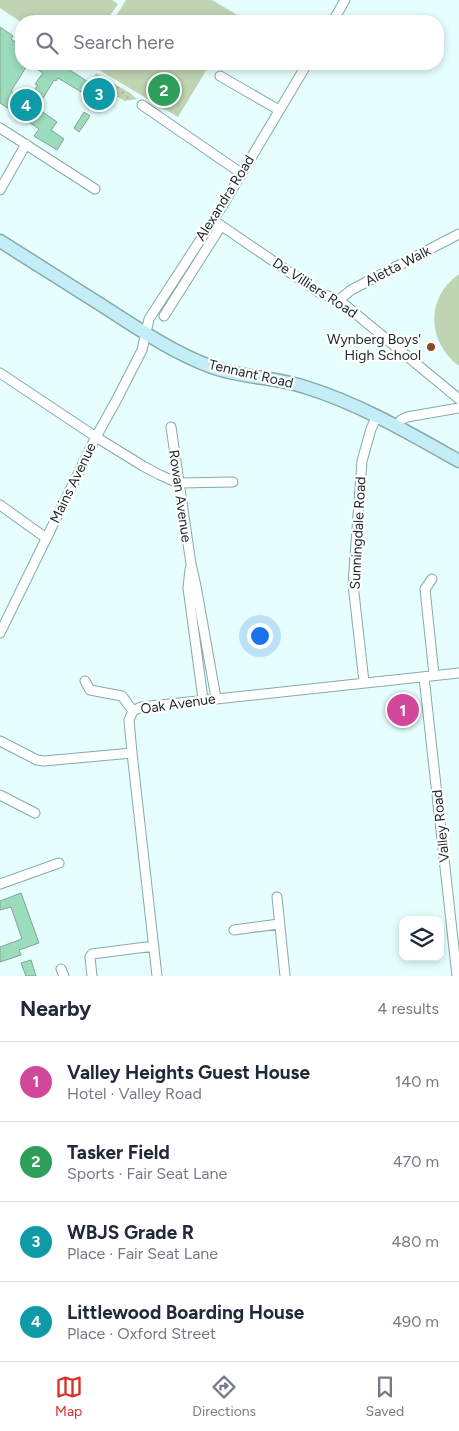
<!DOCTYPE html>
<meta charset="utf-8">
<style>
:root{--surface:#fff;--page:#f6f6f7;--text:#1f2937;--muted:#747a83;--line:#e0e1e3;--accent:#d93025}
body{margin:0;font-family:Figtree,sans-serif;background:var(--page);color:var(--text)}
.controls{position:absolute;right:15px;bottom:15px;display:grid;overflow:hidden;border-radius:10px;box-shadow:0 2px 8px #0003}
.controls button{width:45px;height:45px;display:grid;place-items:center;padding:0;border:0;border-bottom:1px solid var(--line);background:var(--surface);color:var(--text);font:25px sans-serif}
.you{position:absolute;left:259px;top:635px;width:18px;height:18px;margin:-12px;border:4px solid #fff;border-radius:50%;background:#1a73e8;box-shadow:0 0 0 8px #1a73e833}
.badge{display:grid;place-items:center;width:32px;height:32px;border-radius:50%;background:var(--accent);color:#fff;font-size:16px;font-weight:700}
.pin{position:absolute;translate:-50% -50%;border:2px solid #fff;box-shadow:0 1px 5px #0006}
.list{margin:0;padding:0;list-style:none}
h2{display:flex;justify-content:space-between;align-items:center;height:65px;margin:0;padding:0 20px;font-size:21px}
h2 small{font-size:16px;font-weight:400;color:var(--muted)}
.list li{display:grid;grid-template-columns:32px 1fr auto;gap:15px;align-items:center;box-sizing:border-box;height:80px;padding:0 20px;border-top:1px solid var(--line)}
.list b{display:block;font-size:19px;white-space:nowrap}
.list p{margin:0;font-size:16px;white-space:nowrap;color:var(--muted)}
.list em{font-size:16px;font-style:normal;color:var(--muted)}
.icon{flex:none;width:28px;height:28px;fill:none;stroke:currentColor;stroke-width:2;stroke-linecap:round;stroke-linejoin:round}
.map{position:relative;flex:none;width:459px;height:976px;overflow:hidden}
.search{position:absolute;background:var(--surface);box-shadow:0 2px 8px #0003;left:15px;right:15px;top:15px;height:55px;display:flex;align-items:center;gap:12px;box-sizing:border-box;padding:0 18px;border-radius:20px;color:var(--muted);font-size:19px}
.sheet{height:385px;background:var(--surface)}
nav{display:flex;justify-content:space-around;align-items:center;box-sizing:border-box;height:70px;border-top:1px solid var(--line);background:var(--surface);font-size:14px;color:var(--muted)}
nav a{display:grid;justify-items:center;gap:2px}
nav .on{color:var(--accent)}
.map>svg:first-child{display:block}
.grass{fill:#bfd4b3}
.park{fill:url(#park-dots)}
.building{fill:#9bdcbc;stroke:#83a292}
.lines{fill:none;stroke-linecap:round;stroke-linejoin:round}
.minor-casing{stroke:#84aba9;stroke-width:11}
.secondary-casing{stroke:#84aba9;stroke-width:15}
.minor{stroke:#fff;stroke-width:9}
.secondary{stroke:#c4edf8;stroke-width:12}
.poi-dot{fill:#8e4921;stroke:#fff;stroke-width:2}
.labels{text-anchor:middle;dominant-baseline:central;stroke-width:4.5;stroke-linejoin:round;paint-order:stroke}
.street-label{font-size:14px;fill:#182726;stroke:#fff}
.poi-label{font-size:14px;fill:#182726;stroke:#fff;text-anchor:end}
</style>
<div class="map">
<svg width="459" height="976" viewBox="0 0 459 976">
<defs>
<pattern id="park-dots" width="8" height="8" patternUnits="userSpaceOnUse" patternTransform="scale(1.25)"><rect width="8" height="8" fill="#bfd4b3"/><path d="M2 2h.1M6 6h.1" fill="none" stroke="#a3b69a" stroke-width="1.8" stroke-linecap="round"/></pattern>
</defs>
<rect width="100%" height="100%" fill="#e6fefd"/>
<!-- grass -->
<path class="grass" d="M0,0H112L118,4L106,21L21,22L0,8Z
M126,0H212L239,16L236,21H113Z
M89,64H210L178,117Z
M459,274V366C427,342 425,298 459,274Z"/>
<!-- park -->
<path class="park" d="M96,73L130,93L137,99L125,101L114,95L115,93L93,79Z"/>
<!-- building -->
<path class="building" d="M0,27L13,36L11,39L21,46V50L18,55L21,57V64H28L11,91L26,101L38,85L35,84L43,73L29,64H60L90,83L92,79L116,93L105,110L88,101L89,99L82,95L83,93L58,78L56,81L54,80L37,108L57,122L51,130L64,139L57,150L34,136L39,129L0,103Z
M84,112L90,116L79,132L74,128Z
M21,893L39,943L19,950L21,955L0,962V947L22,939L11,907L0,910V901Z
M31,960L36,976H26L21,963Z"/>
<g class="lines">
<defs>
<path id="minor" d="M333,21L345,0
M220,76L279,110
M142,105L241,173
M0,128L95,189
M0,190L26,144
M213,220L320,293L339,300L459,399
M339,300L351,290L459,234
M164,316L221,226
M0,373L96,437L143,466L160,475L178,483L233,482
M171,427L191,564L196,586L216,698
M396,427L401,420L407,417L459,408
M0,505L46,538
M190,569L188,588L203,699
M432,579L425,589L434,675
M0,633L96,437L117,399L142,350L149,319L223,205L307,64
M424,677L457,976
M85,681L90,690L122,696L133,711
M364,682L353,584L362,461L371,429L377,416
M0,741L37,760L44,761L132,753
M0,795L35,813
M0,884L59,863
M277,897L285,976
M234,930L279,924
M61,969L64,976
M92,976L90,957L92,954L154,946
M157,976L132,753L129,720L133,711L141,707L459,673"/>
<path id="secondary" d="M0,241C35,263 71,286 106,308C140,330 174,353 212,367C242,378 275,377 305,387C360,404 409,433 459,461"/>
</defs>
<!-- minor casing -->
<use href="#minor" class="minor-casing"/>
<!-- secondary casing -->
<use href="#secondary" class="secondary-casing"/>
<!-- minor -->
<use href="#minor" class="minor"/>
<!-- secondary -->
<use href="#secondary" class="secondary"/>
</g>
<!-- markers -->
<circle class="poi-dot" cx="431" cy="347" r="5"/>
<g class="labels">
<!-- street labels -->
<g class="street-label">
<text transform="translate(225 198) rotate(-58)">Alexandra Road</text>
<text transform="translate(398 266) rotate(-27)">Aletta Walk</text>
<text transform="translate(315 288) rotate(33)">De Villiers Road</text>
<text transform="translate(251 374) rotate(13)">Tennant Road</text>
<text transform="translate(73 483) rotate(-64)">Mains Avenue</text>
<text transform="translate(180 496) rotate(82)">Rowan Avenue</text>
<text transform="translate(358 533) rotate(-87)">Sunningdale Road</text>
<text transform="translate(178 704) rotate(-8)">Oak Avenue</text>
<text transform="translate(441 826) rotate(-96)">Valley Road</text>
</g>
<!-- poi labels -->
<g class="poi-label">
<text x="421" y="339">Wynberg Boys'<tspan x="421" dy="16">High School</tspan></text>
</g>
</g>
</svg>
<div class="controls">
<button><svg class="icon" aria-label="layers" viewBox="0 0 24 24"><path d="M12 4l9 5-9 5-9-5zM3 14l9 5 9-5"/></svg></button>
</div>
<div class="you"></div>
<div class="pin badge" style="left:403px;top:710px;background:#d1479c">1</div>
<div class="pin badge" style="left:164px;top:90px;background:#2e9e5b">2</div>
<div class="pin badge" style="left:99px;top:94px;background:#0f9aa8">3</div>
<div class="pin badge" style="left:26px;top:105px;background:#0f9aa8">4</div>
<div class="search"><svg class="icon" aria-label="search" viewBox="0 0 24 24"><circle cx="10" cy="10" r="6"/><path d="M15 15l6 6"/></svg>Search here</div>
</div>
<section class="sheet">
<h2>Nearby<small>4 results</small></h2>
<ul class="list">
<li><span class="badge" style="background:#d1479c">1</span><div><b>Valley Heights Guest House</b><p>Hotel · Valley Road</p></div><em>140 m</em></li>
<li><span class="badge" style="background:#2e9e5b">2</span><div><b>Tasker Field</b><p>Sports · Fair Seat Lane</p></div><em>470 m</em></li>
<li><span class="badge" style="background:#0f9aa8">3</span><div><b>WBJS Grade R</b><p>Place · Fair Seat Lane</p></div><em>480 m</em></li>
<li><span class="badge" style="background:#0f9aa8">4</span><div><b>Littlewood Boarding House</b><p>Place · Oxford Street</p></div><em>490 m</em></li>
</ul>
</section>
<nav>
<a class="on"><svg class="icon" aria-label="map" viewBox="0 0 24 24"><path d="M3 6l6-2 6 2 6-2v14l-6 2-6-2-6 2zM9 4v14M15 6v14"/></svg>Map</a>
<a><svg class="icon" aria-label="directions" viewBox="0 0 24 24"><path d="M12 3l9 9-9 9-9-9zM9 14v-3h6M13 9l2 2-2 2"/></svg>Directions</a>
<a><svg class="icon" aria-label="saved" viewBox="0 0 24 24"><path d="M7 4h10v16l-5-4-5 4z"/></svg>Saved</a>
</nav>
